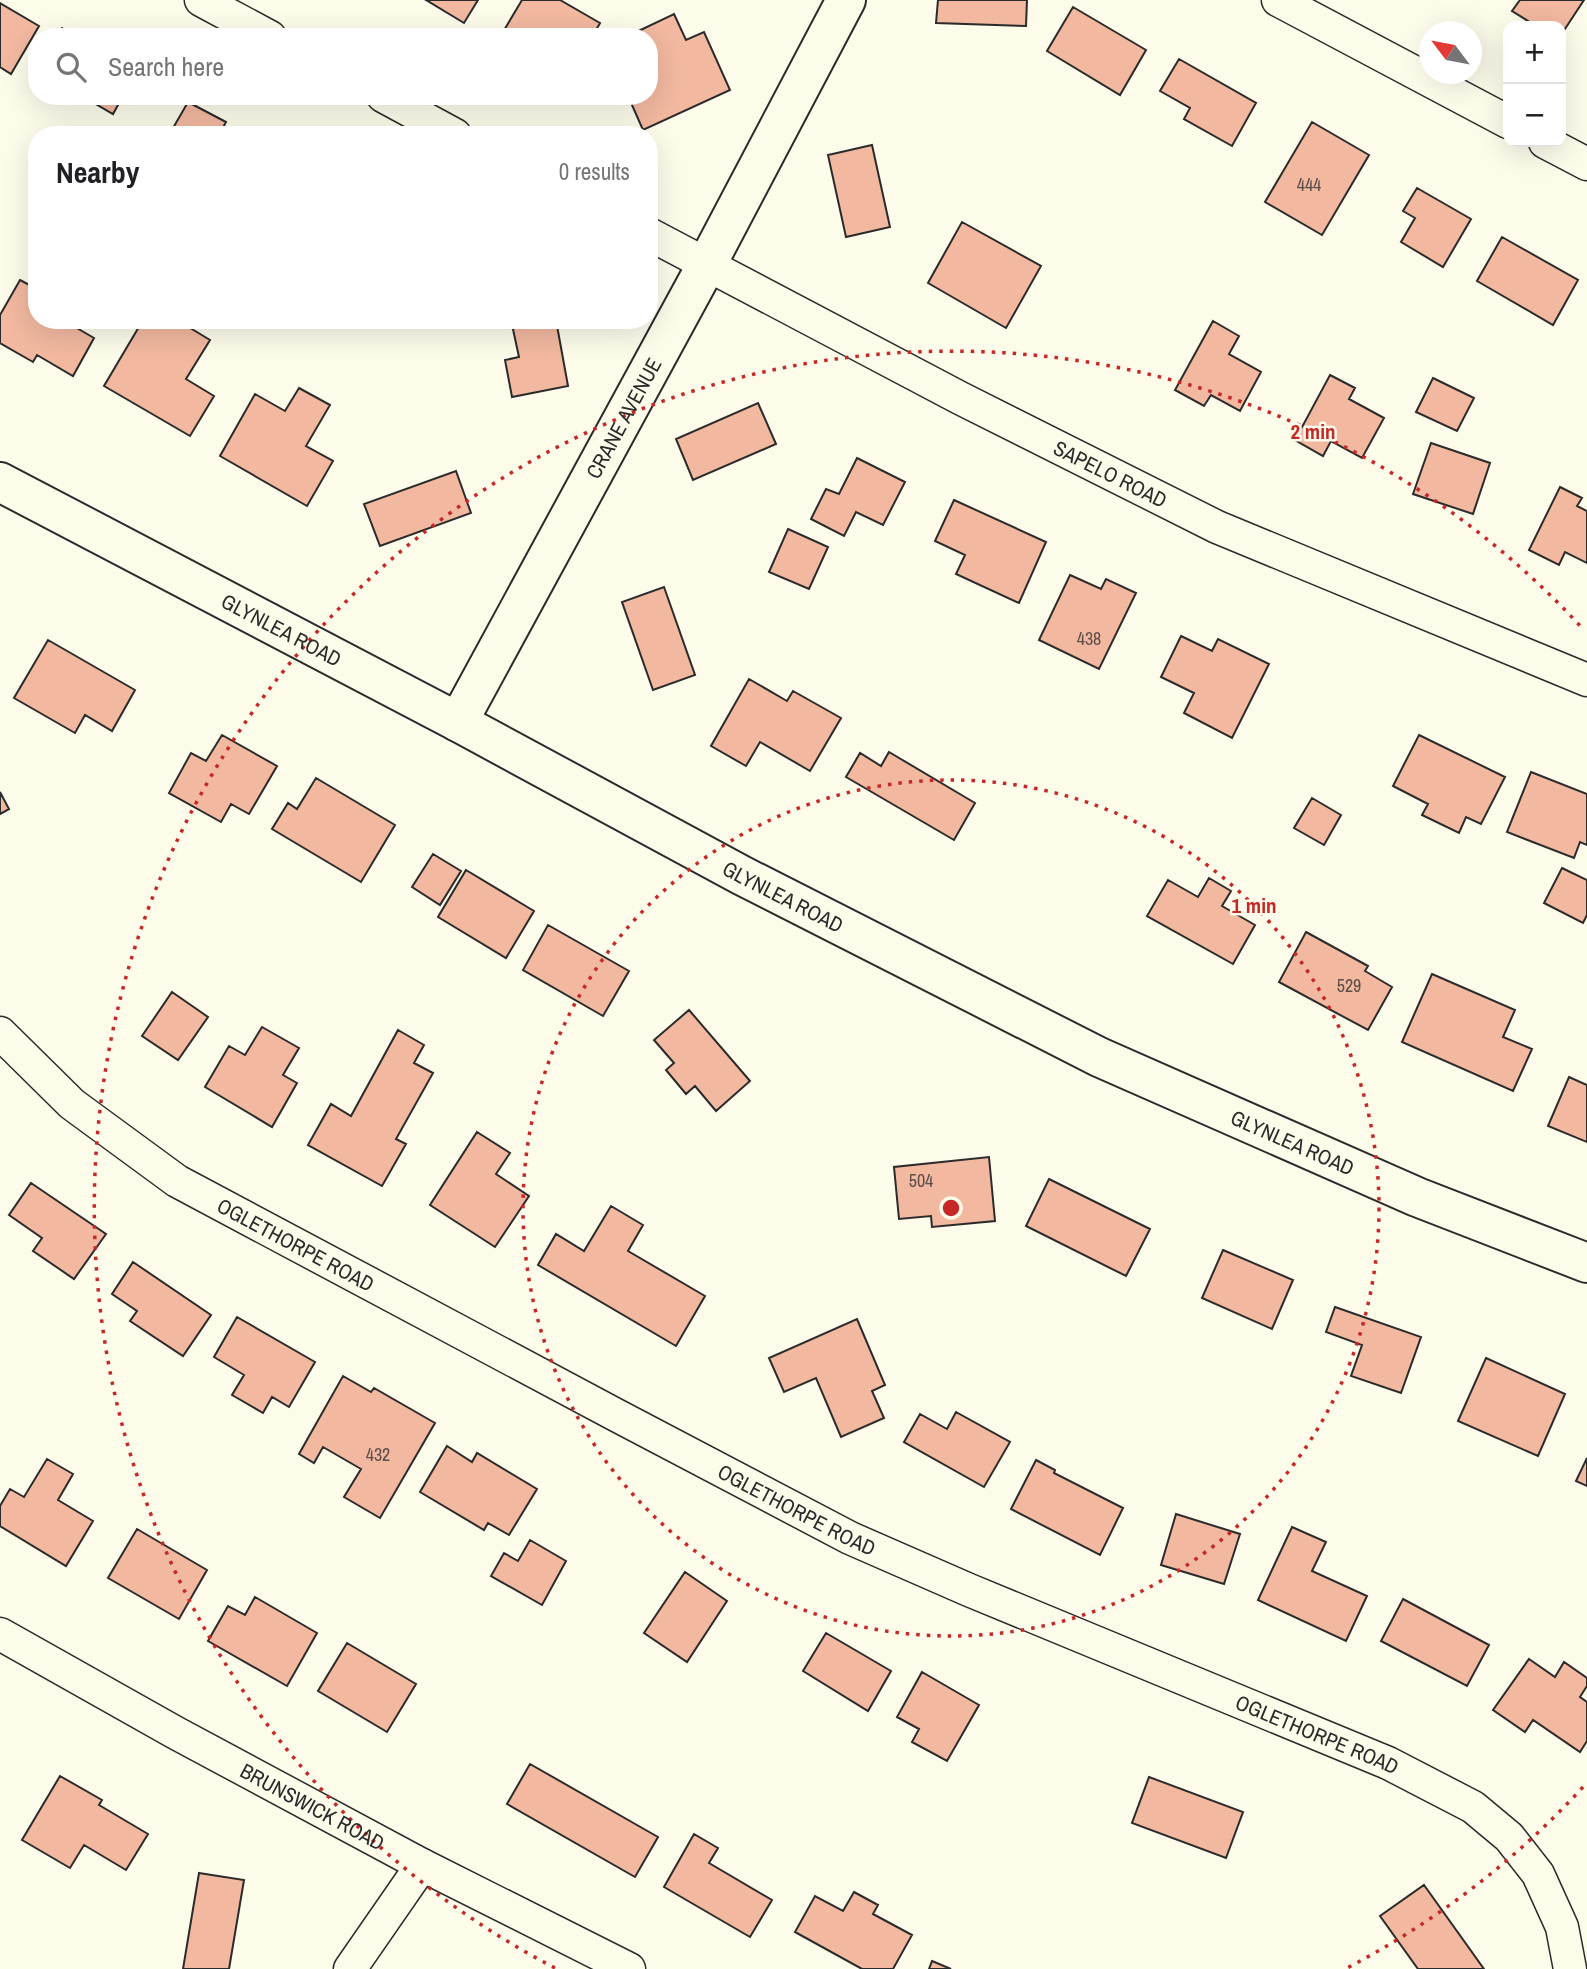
<!DOCTYPE html>
<meta charset="utf-8">
<style>
:root{--surface:#fff;--page:#f6f6f6;--text:#202124;--muted:#757577;--line:#e0e0e0}
body{margin:0;font-family:"Archivo Narrow",sans-serif;background:var(--page);color:var(--text)}
.controls{position:absolute;right:21px;top:21px;display:grid;overflow:hidden;border-radius:14px;box-shadow:0 7px 28px #0002}
.controls button{width:63px;height:63px;display:grid;place-items:center;padding:0;border:0;border-bottom:2px solid var(--line);background:var(--surface);color:var(--text);font:35px sans-serif}
.compass{position:absolute;left:1419px;top:21px;width:63px;height:63px;border-radius:50%;background:var(--surface);box-shadow:0 7px 28px #0002;rotate:302deg}
.list{margin:0;padding:0;list-style:none}
h2{display:flex;justify-content:space-between;align-items:center;height:91px;margin:0;padding:0 28px;font-size:30px}
h2 small{font-size:23px;font-weight:400;color:var(--muted)}
.icon{flex:none;width:38px;height:38px;fill:none;stroke:currentColor;stroke-width:2;stroke-linecap:round;stroke-linejoin:round}
.map{position:relative;flex:none;width:1587px;height:1969px;overflow:hidden}
.search{position:absolute;background:var(--surface);box-shadow:0 7px 28px #0002;left:28px;top:28px;width:630px;height:77px;display:flex;align-items:center;gap:18px;box-sizing:border-box;padding:0 24px;border-radius:28px;color:var(--muted);font-size:26px}
.panel{position:absolute;background:var(--surface);box-shadow:0 7px 28px #0002;left:28px;top:126px;width:630px;height:203px;border-radius:28px}
.map>svg:first-child{display:block}
.building{fill:#f2b8a0;stroke:#2b2b2b;stroke-width:2}
.lines{fill:none;stroke-linecap:round;stroke-linejoin:round}
.street-casing{stroke:#2b2b2b;stroke-width:35}
.secondary-casing{stroke:#2b2b2b;stroke-width:42}
.street{stroke:#fdfbea;stroke-width:32}
.secondary{stroke:#fdfbea;stroke-width:38}
.ring{fill:none;stroke:#c62828;stroke-width:3.5;stroke-dasharray:3.5 7}
.labels{text-anchor:middle;dominant-baseline:central;stroke-width:5;stroke-linejoin:round;paint-order:stroke}
.number-label{font-size:18px;fill:#5d4e48}
.street-label{font-size:21px;fill:#2b2b2b;stroke:#fdfbea}
.centre{fill:#c62828;stroke:#fdfbea;stroke-width:3.5}
.ring-label{font-size:21px;text-anchor:middle;font-weight:bold;fill:#c62828;stroke:#fdfbea;stroke-width:5;stroke-linejoin:round;paint-order:stroke}
</style>
<div class="map">
<svg width="1587" height="1969" viewBox="0 0 1587 1969">
<rect width="100%" height="100%" fill="#fdfbea"/>
<!-- building -->
<path class="building" d="M426,0H478L464,23Z
M522,0H560L600,23L592,37H500Z
M938,0H1027L1026,26L936,23Z
M1520,0H1584L1561,35V26H1536L1512,11Z
M0,3L39,26L11,74L0,67Z
M1073,7L1146,50L1120,95L1047,51Z
M674,14L686,40L704,32L730,90L643,130L628,96H649V37H631L630,35Z
M62,28L78,37H57Z
M1179,59L1256,103L1232,146L1184,119L1190,108L1160,91Z
M82,96H123L113,114Z
M188,102L226,122L219,135H169Z
M1312,122L1369,155L1322,235L1265,202Z
M872,145L890,227L846,237L828,155Z
M1417,188L1471,219L1443,267L1401,242L1415,218L1403,211Z
M962,222L1041,266L1006,328L928,283Z
M1502,237L1578,280L1553,325L1477,281Z
M20,280L37,289V320H63L94,338L73,376L37,355L33,362L0,343V315Z
M143,320H177L210,340L186,379L214,396L190,436L104,386Z
M511,320H556L568,386L512,397L505,360L519,357Z
M1213,321L1239,336L1229,354L1261,372L1240,411L1211,395L1204,406L1175,390Z
M1330,375L1355,388L1349,399L1384,418L1362,458L1331,441L1323,456L1295,440Z
M1433,378L1474,398L1457,431L1416,412Z
M299,388L330,405L306,446L333,461L307,506L220,456L255,394L285,411Z
M758,403L776,444L693,480L676,439Z
M1431,443L1490,463L1473,514L1413,494Z
M857,458L905,482L883,525L856,512L844,536L811,519L826,489L839,494Z
M456,471L471,513L380,546L364,504Z
M1560,487L1582,498L1577,506L1587,511V563L1565,552L1559,565L1529,550Z
M954,500L1046,542L1019,603L956,574L965,555L935,541Z
M788,529L828,547L809,589L769,572Z
M1070,575L1101,589L1106,579L1136,593L1099,669L1039,640Z
M664,587L695,675L653,690L622,602Z
M1181,636L1212,651L1218,639L1269,664L1232,738L1184,713L1194,693L1161,677Z
M48,640L135,690L112,731L85,715L75,733L14,698Z
M749,679L787,701L793,691L841,718L810,771L760,742L746,766L711,746Z
M222,735L277,766L249,814L231,804L221,822L169,793L191,753L206,761Z
M1419,735L1505,777L1481,824L1466,817L1459,833L1422,815L1428,804L1393,786Z
M889,752L975,803L954,840L846,777L860,753L881,766Z
M1531,772L1587,794V845L1580,842L1574,858L1507,832Z
M316,778L395,825L361,882L272,829L288,803L297,809Z
M0,792L9,809L0,814Z
M1312,798L1341,815L1324,845L1294,828Z
M433,854L461,871L440,905L412,887Z
M1562,868L1587,880V915L1583,923L1544,903Z
M466,870L534,911L506,958L438,917Z
M1209,878L1231,891L1222,906L1255,925L1233,964L1147,916L1168,880L1198,897Z
M548,925L629,971L603,1016L523,970Z
M1306,932L1368,966L1365,971L1392,987L1368,1030L1279,982Z
M1432,974L1515,1010L1503,1037L1532,1049L1513,1091L1402,1042Z
M172,992L208,1017L178,1060L142,1036Z
M689,1010L750,1081L716,1111L695,1086L686,1094L666,1070L674,1063L654,1040Z
M262,1027L299,1048L283,1075L297,1083L272,1127L205,1087L229,1046L245,1055Z
M398,1030L424,1045L414,1063L433,1073L396,1139L406,1144L382,1186L308,1145L331,1104L351,1116Z
M1569,1077L1587,1085V1142L1548,1126Z
M477,1132L510,1153L496,1174L529,1196L495,1247L430,1205Z
M989,1157L995,1221L932,1227L931,1216L899,1219L894,1167Z
M1049,1179L1150,1229L1126,1276L1026,1226Z
M31,1183L106,1234L74,1279L33,1251L42,1238L9,1215Z
M611,1206L643,1225L628,1251L705,1296L676,1346L538,1265L556,1234L584,1251Z
M1223,1250L1293,1280L1272,1329L1202,1298Z
M133,1262L211,1315L183,1356L130,1321L137,1311L112,1294Z
M1335,1307L1421,1337L1401,1393L1351,1376L1362,1345L1326,1332Z
M237,1317L315,1362L289,1407L272,1397L263,1413L232,1395L244,1375L214,1357Z
M857,1319L885,1385L872,1391L884,1418L841,1437L816,1378L784,1392L769,1358Z
M1486,1358L1565,1394L1538,1456L1458,1421Z
M343,1376L371,1392L374,1388L435,1423L380,1518L344,1497L361,1469L323,1447L314,1463L299,1454Z
M956,1412L1010,1442L984,1487L904,1442L920,1414L947,1429Z
M447,1446L472,1462L477,1453L537,1489L509,1535L488,1523L484,1530L420,1492Z
M1587,1458V1486L1576,1481Z
M47,1459L73,1474L58,1500L93,1521L66,1566L0,1526V1506L10,1489L24,1497Z
M1036,1460L1055,1470L1054,1473L1123,1508L1100,1555L1011,1509Z
M1176,1514L1240,1534L1224,1584L1161,1565Z
M1292,1527L1326,1542L1312,1571L1367,1596L1346,1641L1258,1600Z
M137,1529L207,1570L179,1619L108,1578Z
M530,1540L566,1561L542,1605L491,1576L504,1553L518,1561Z
M685,1572L727,1601L687,1662L644,1633Z
M255,1597L317,1633L287,1686L208,1641L228,1606L245,1615Z
M1403,1599L1489,1645L1467,1686L1381,1641Z
M826,1633L891,1671L868,1711L803,1671Z
M347,1643L416,1684L387,1732L318,1691Z
M1529,1659L1555,1677L1564,1662L1587,1678V1686L1580,1697L1587,1702V1741L1580,1752L1533,1720L1525,1732L1493,1710Z
M922,1672L979,1705L947,1761L912,1742L919,1729L897,1717Z
M530,1764L658,1837L635,1877L507,1804Z
M60,1776L102,1800L99,1805L148,1834L126,1870L84,1845L70,1868L22,1840Z
M1149,1777L1243,1812L1226,1858L1132,1823Z
M694,1834L718,1848L709,1863L772,1900L750,1937L664,1887Z
M199,1873L244,1880L229,1969H183Z
M1424,1885L1484,1969H1418L1380,1916Z
M854,1892L878,1905L873,1914L912,1935L893,1969H862L795,1932L815,1896L843,1911Z
M932,1961L951,1969H929Z"/>
<g class="lines">
<defs>
<g id="street">
<path d="M201,0L270,37"/>
<path d="M1278,0L1508,122"/>
<path d="M383,96L455,135"/>
<path d="M1545,142L1587,164"/>
<path id="s1" d="M649,234L960,398L1217,527L1587,680"/>
<path id="s2" d="M0,1033L72,1104L177,1181L616,1415L850,1538L969,1590L1388,1763L1473,1807L1509,1837L1538,1874L1562,1927L1570,1969"/>
<path id="s3" d="M0,1634L176,1733L422,1865L629,1969"/>
<path d="M350,1969L422,1865"/>
</g>
<g id="secondary">
<path id="s4" d="M0,482L458,722L741,875L1099,1057L1417,1197L1587,1263"/>
<path id="s5" d="M458,722L707,264L846,0"/>
</g>
</defs>
<!-- street casing -->
<use href="#street" class="street-casing"/>
<!-- secondary casing -->
<use href="#secondary" class="secondary-casing"/>
<!-- street -->
<use href="#street" class="street"/>
<!-- secondary -->
<use href="#secondary" class="secondary"/>
</g>
<!-- distance rings -->
<g class="ring">
<circle cx="951" cy="1208" r="428"/>
<path d="M1583 1787A857 857 0 0 1 1347 1968M555 1968A857 857 0 1 1 1583 629"/>
</g>
<g class="labels">
<!-- number labels -->
<g class="number-label">
<text x="1309" y="184">444</text>
<text x="1089" y="638">438</text>
<text x="1349" y="985">529</text>
<text x="921" y="1180">504</text>
<text x="378" y="1454">432</text>
</g>
<!-- street labels -->
<g class="street-label">
<text stroke="none"><textPath href="#s5" startOffset="346">CRANE AVENUE</textPath></text>
<text stroke="none"><textPath href="#s1" startOffset="520">SAPELO ROAD</textPath></text>
<text stroke="none"><textPath href="#s4" startOffset="318">GLYNLEA ROAD</textPath></text>
<text stroke="none"><textPath href="#s4" startOffset="886">GLYNLEA ROAD</textPath></text>
<text stroke="none"><textPath href="#s4" startOffset="1452">GLYNLEA ROAD</textPath></text>
<text stroke="none"><textPath href="#s2" startOffset="366">OGLETHORPE ROAD</textPath></text>
<text stroke="none"><textPath href="#s2" startOffset="933">OGLETHORPE ROAD</textPath></text>
<text stroke="none"><textPath href="#s2" startOffset="1500">OGLETHORPE ROAD</textPath></text>
<text stroke="none"><textPath href="#s3" startOffset="357">BRUNSWICK ROAD</textPath></text>
</g>
</g>
<circle cx="951" cy="1208" r="10" class="centre"/>
<g class="ring-label">
<text x="1313" y="439">2 min</text>
<text x="1254" y="913">1 min</text>
</g>
</svg>
<div class="controls">
<button>+</button>
<button>−</button>
</div>
<svg class="compass" viewBox="-18 -18 36 36"><path d="M0-13l5 13h-10z" fill="#e53935"/><path d="M0 13l5-13h-10z" fill="#757577"/></svg>
<div class="search"><svg class="icon" aria-label="search" viewBox="0 0 24 24"><circle cx="10" cy="10" r="6"/><path d="M15 15l6 6"/></svg>Search here</div>
<section class="panel">
<h2>Nearby<small>0 results</small></h2>
<ul class="list">
</ul>
</section>
</div>
